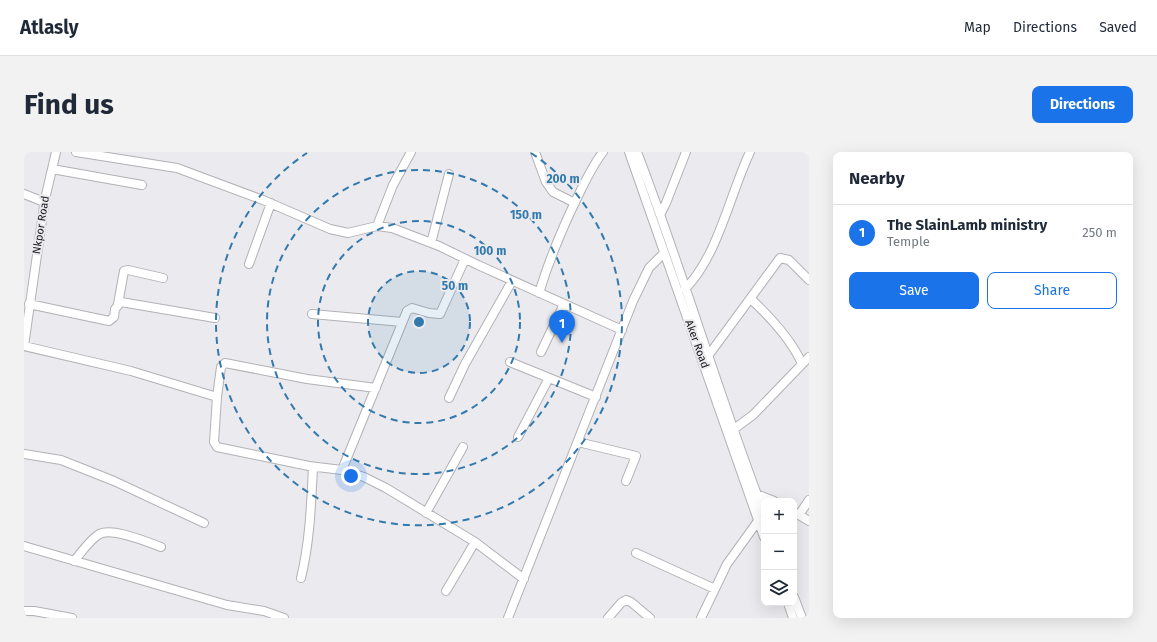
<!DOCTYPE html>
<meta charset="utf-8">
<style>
:root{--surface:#fff;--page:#f2f2f3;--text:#1f2937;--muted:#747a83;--line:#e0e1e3;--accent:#1a73e8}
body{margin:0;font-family:"Fira Sans",sans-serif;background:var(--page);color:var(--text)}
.controls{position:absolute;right:12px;bottom:12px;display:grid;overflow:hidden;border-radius:8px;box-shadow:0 4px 16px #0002}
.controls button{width:36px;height:36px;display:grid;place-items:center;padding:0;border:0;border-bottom:1px solid var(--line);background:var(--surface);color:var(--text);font:20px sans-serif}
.you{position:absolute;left:327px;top:324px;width:14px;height:14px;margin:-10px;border:3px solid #fff;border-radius:50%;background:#1a73e8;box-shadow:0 0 0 6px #1a73e833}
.badge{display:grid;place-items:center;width:26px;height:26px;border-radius:50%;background:var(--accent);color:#fff;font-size:13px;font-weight:700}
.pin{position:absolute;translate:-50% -33px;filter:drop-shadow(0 1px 2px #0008)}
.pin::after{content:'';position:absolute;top:21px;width:14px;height:12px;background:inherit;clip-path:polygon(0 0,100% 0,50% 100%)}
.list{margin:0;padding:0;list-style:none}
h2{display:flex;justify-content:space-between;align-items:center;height:52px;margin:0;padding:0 16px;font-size:17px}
h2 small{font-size:13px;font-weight:400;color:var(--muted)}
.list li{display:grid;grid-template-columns:26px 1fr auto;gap:12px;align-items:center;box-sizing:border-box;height:56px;padding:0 16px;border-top:1px solid var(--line)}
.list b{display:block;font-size:15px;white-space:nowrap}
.list p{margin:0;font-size:13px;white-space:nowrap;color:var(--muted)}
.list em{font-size:13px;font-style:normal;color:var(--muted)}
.actions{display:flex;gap:8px;padding:12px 16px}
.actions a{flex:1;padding:9px 0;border:1px solid var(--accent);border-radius:8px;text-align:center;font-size:14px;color:var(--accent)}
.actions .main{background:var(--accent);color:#fff}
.icon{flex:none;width:22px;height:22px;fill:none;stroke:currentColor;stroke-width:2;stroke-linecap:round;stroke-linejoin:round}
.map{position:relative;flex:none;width:785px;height:466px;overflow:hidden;border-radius:8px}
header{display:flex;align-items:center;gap:24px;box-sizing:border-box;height:56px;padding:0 20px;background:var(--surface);border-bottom:1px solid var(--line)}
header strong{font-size:19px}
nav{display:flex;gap:22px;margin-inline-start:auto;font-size:14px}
.intro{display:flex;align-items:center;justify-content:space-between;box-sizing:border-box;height:96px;padding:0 24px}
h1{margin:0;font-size:28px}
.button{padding:10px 18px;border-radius:8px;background:var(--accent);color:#fff;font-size:14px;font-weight:700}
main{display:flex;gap:24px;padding:0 24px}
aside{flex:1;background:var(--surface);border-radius:8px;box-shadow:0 4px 16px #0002}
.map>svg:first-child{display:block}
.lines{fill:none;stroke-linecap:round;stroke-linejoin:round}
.minor-casing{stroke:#b2b1b5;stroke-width:10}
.minor{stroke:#fff;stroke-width:8}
.ring{fill:none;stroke:#3279ae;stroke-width:2;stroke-dasharray:7 5}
.labels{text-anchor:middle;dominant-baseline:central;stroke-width:4;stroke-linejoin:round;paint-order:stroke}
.street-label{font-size:11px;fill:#171719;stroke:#ebeaee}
.centre{fill:#3279ae;stroke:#ebeaee;stroke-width:2}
.ring-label{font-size:12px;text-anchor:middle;font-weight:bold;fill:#3279ae;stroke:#ebeaee;stroke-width:4;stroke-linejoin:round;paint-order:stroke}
</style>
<header>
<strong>Atlasly</strong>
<nav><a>Map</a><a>Directions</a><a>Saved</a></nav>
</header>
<div class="intro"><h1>Find us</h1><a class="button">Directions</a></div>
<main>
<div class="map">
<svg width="785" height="466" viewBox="0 0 785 466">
<rect width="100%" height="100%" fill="#ebeaee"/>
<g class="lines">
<defs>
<path id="minor" d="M52,0L153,16L239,48L306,77L324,81L353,74L368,76L415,94L454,113L598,178
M511,0L522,30L529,40L551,51
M605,0L740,385
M613,0C659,119 694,242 740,361
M28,17L118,33
M0,42L20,50
M637,61L642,51L662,0
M353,74L369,33L387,0
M407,91L425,22
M225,112L247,51
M661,137C694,104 706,42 726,0
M515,141C525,108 538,77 553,46C561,30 568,14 579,0
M727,147C746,165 768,188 778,212
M5,152L85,169L90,165L91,157L97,150L191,166
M94,152L100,119L104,118L139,126
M288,162L378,170
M0,194L107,219L193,245L190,290L193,295L285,314L318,318L340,325L362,336L451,390L500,427
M0,194L21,47L32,0
M517,200L540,152
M684,204L756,106L765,108L785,128
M486,210L572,245
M193,245L197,215L201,211L283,227L352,236
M425,246L441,212L488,129
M710,277L729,263L785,205
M494,285L525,226
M554,290L612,304L602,329
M0,302L37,308L90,329L180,371
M318,318L383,159L388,156L405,161L416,162L441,107
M732,342L750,349
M770,360L785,369
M402,361L439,295
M775,363L785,348
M0,394L165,442L203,453L240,459L260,466
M612,401L691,437
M50,409C57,401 65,389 74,383C86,374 123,390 137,395
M277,426C286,389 287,353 289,315
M422,439L451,390
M770,445L778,466
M764,451L769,466
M0,459H10L48,466
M484,466L609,149L625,116L640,101
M584,466L597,451L602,448L607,450L626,466
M677,466L703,412L734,369"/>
</defs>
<!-- minor casing -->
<use href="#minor" class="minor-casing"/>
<!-- minor -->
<use href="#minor" class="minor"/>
</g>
<!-- distance rings -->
<circle cx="395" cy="170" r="51" fill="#3279ae" fill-opacity=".12"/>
<g class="ring">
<circle cx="395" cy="170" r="51"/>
<circle cx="395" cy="170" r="101"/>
<circle cx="395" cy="170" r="152"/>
<path d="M507 1A203 203 0 1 1 283 1"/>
</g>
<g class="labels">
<!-- street labels -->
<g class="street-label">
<text transform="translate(17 73) rotate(-81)">Nkpor Road</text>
<text transform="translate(673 192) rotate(70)">Aker Road</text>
</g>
</g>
<circle cx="395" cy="170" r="6" class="centre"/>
<g class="ring-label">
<text x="539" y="31">200 m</text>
<text x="502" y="67">150 m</text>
<text x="466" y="103">100 m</text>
<text x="431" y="138">50 m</text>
</g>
</svg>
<div class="controls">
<button>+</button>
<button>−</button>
<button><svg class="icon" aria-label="layers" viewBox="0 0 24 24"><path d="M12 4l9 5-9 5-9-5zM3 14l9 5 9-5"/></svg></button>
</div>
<div class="you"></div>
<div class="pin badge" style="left:538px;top:191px">1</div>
</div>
<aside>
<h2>Nearby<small></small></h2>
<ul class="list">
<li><span class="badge">1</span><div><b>The SlainLamb ministry</b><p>Temple</p></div><em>250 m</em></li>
</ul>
<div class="actions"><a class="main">Save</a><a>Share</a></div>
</aside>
</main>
